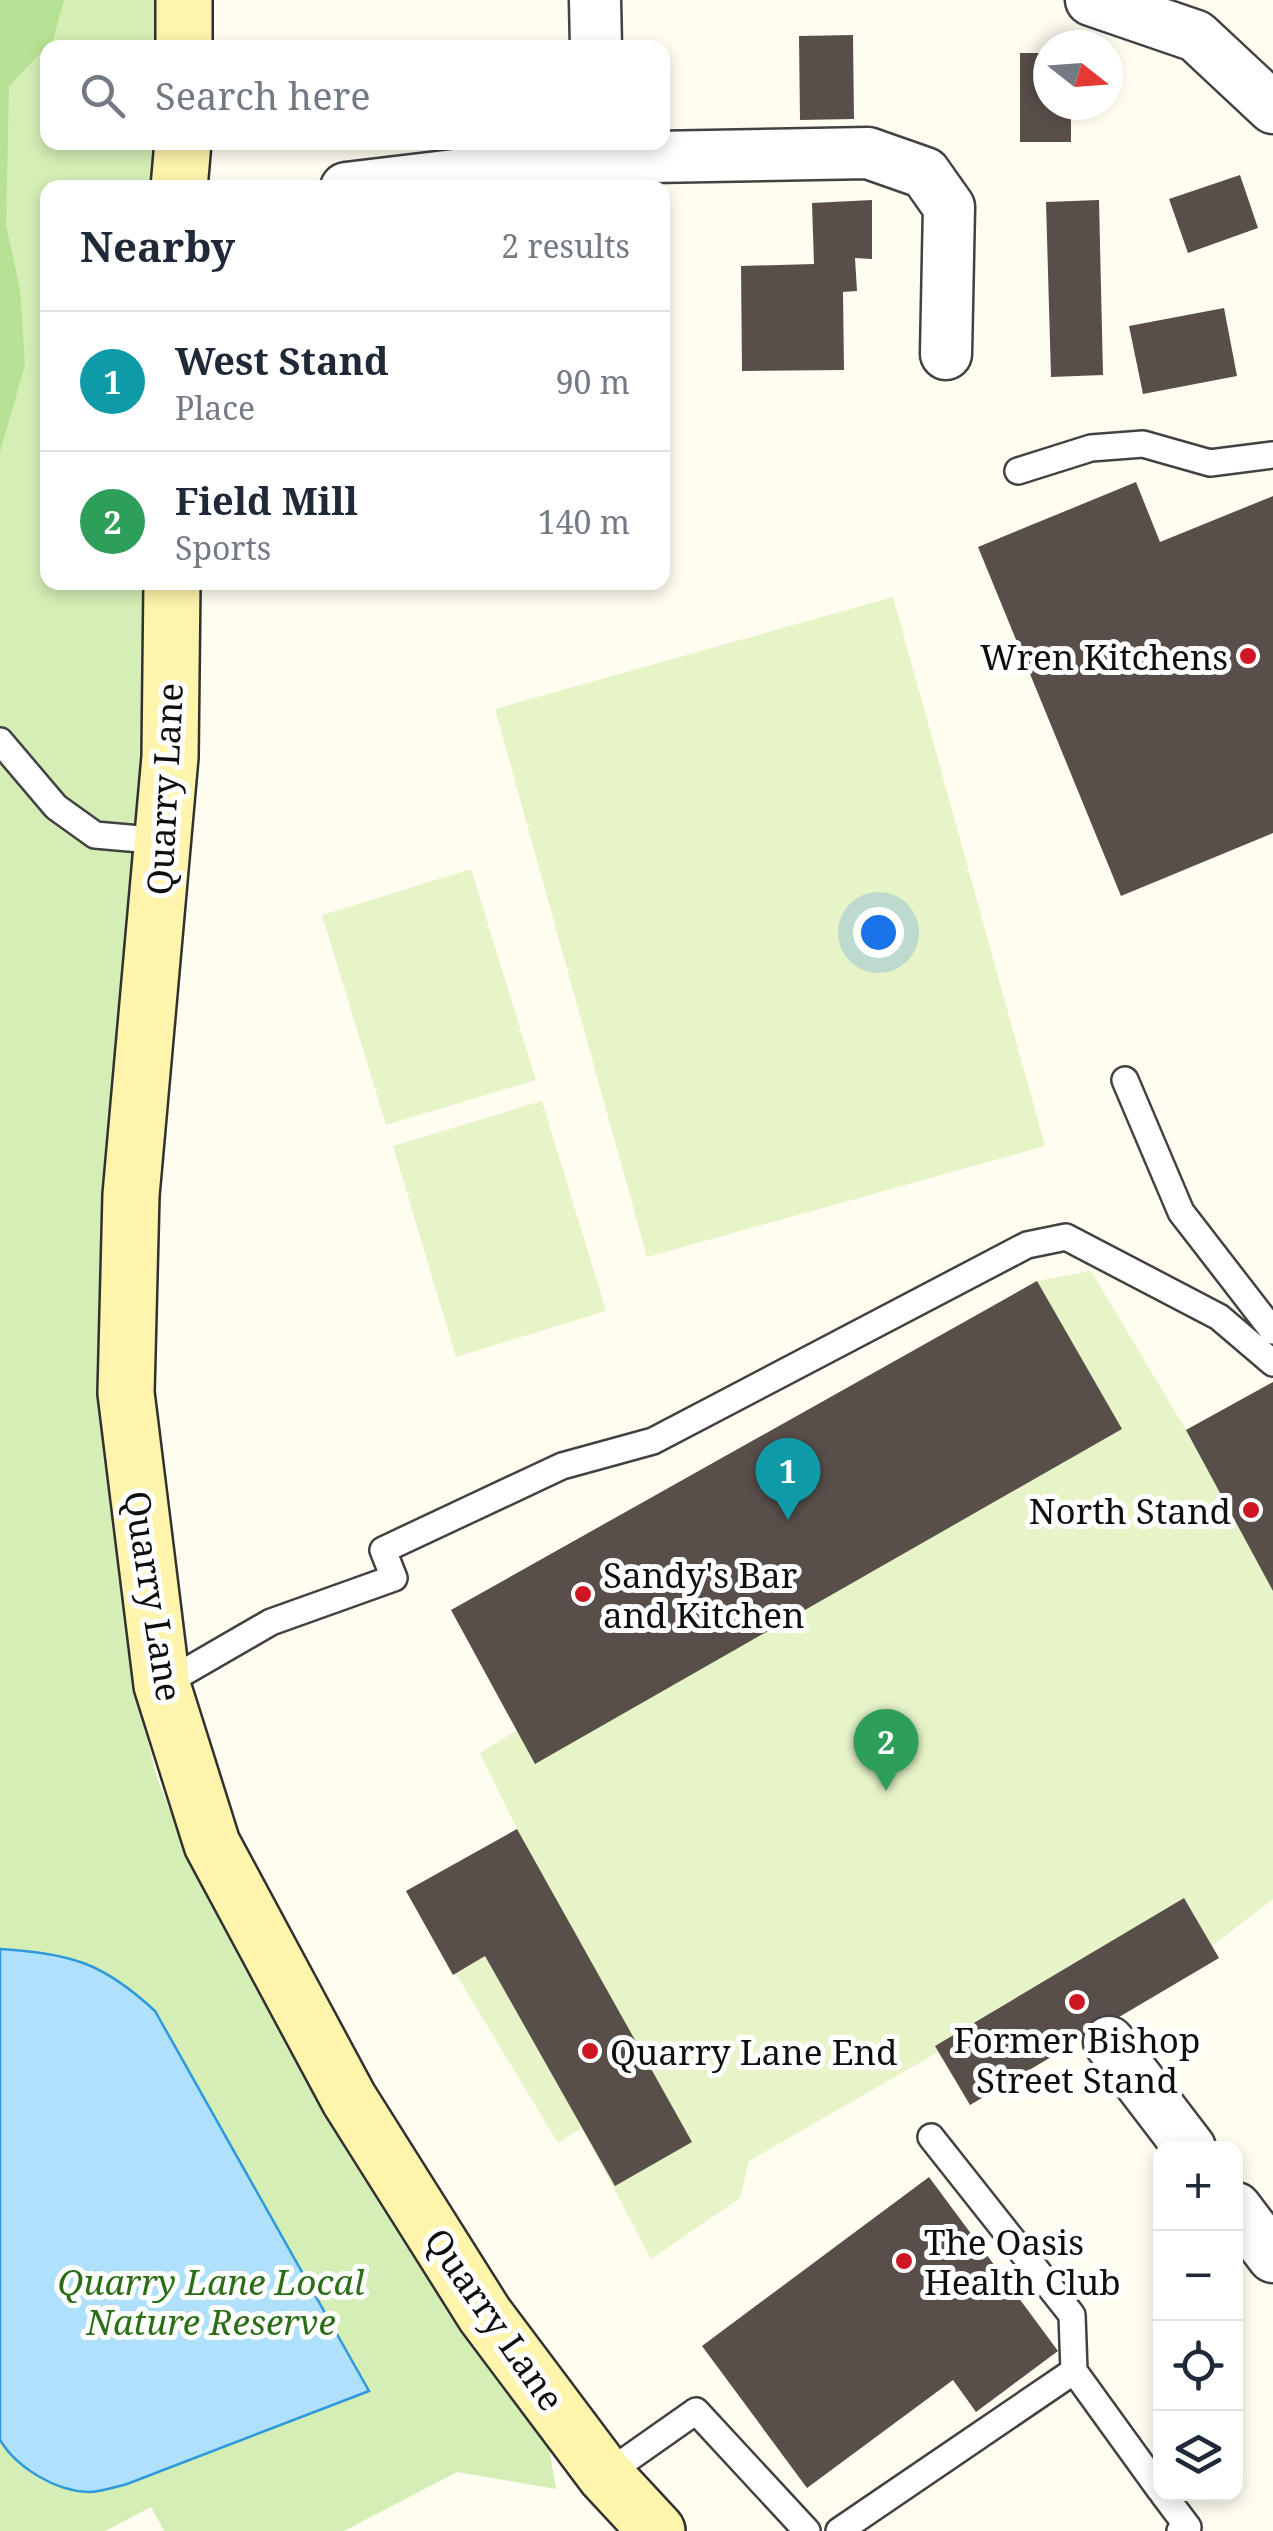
<!DOCTYPE html>
<meta charset="utf-8">
<style>
:root{--surface:#fff;--page:#f6f6f7;--text:#1f2937;--muted:#747a83;--line:#e0e1e3;--accent:#ce1723}
body{margin:0;font-family:"Noto Serif",serif;background:var(--page);color:var(--text)}
.controls{position:absolute;right:30px;bottom:30px;display:grid;overflow:hidden;border-radius:20px;box-shadow:0 5px 15px #0003}
.controls button{width:90px;height:90px;display:grid;place-items:center;padding:0;border:0;border-bottom:2px solid var(--line);background:var(--surface);color:var(--text);font:50px sans-serif}
.compass{position:absolute;left:1033px;top:30px;width:90px;height:90px;border-radius:50%;background:var(--surface);box-shadow:0 5px 15px #0003;rotate:107deg}
.you{position:absolute;left:878px;top:932px;width:35px;height:35px;margin:-25px;border:8px solid #fff;border-radius:50%;background:#1a73e8;box-shadow:0 0 0 15px #1a73e833}
.badge{display:grid;place-items:center;width:65px;height:65px;border-radius:50%;background:var(--accent);color:#fff;font-size:32px;font-weight:700}
.pin{position:absolute;translate:-50% -82px;filter:drop-shadow(0 2px 5px #0008)}
.pin::after{content:'';position:absolute;top:52px;width:35px;height:30px;background:inherit;clip-path:polygon(0 0,100% 0,50% 100%)}
.list{margin:0;padding:0;list-style:none}
h2{display:flex;justify-content:space-between;align-items:center;height:130px;margin:0;padding:0 40px;font-size:42px}
h2 small{font-size:32px;font-weight:400;color:var(--muted)}
.list li{display:grid;grid-template-columns:65px 1fr auto;gap:30px;align-items:center;box-sizing:border-box;height:140px;padding:0 40px;border-top:2px solid var(--line)}
.list b{display:block;font-size:38px;white-space:nowrap}
.list p{margin:0;font-size:32px;white-space:nowrap;color:var(--muted)}
.list em{font-size:32px;font-style:normal;color:var(--muted)}
.icon{flex:none;width:55px;height:55px;fill:none;stroke:currentColor;stroke-width:2;stroke-linecap:round;stroke-linejoin:round}
.map{position:relative;flex:none;width:1273px;height:2531px;overflow:hidden}
.search{position:absolute;background:var(--surface);box-shadow:0 5px 15px #0003;left:40px;top:40px;width:630px;height:110px;display:flex;align-items:center;gap:25px;box-sizing:border-box;padding:0 35px;border-radius:20px;color:var(--muted);font-size:38px}
.panel{position:absolute;background:var(--surface);box-shadow:0 5px 15px #0003;left:40px;top:180px;width:630px;height:410px;border-radius:20px}
.map>svg:first-child{display:block}
.green{fill:#d4eeb5}
.forest{fill:#b7e193}
.pitch{fill:#e6f4c8}
.water{fill:#afe1fc;stroke:#2e99db;stroke-width:2.5}
.building{fill:#594f4a}
.lines{fill:none;stroke-linecap:round;stroke-linejoin:round}
.lane-casing{stroke:#424242;stroke-width:30}
.street-casing{stroke:#424242;stroke-width:55}
.secondary-casing{stroke:#313131;stroke-width:60}
.lane{stroke:#fff;stroke-width:25}
.street{stroke:#fff;stroke-width:50}
.secondary{stroke:#fff4ab;stroke-width:55}
.poi-dot{fill:#ce1723;stroke:#fff;stroke-width:4}
.labels{text-anchor:middle;dominant-baseline:central;stroke-width:10;stroke-linejoin:round;paint-order:stroke}
.poi-label{font-size:35px;fill:#0f0f0f;stroke:#fff;text-anchor:start}
.street-label{font-size:35px;fill:#0f0f0f;stroke:#fff}
.park-label{font-size:35px;font-style:italic;fill:#2b6e17;stroke:#fff}
</style>
<div class="map">
<svg width="1273" height="2531" viewBox="0 0 1273 2531">
<rect width="100%" height="100%" fill="#fffcf0"/>
<!-- green -->
<path class="green" d="M0,0H163L162,47L48,48V142L161,143L160,187L48,188V582L153,583L141,775V864L104,1183V1396L131,1674L157,1778L194,1871L310,2066L542,2405L556,2489L457,2472L344,2531H164L151,2507L105,2531H0Z"/>
<!-- forest -->
<path class="forest" d="M0,0H64L53,40L9,86L6,225L20,289L25,365L0,452Z"/>
<!-- pitch -->
<path class="pitch" d="M893,597L1045,1146L647,1257L495,709Z
M471,869L536,1080L386,1125L322,915Z
M542,1101L606,1311L456,1357L393,1146Z
M1091,1271L1186,1430L1273,1382V1899L1212,1946L1219,1958L970,2105L938,2052L749,2161L740,2198L651,2259L582,2128L558,2143L406,1891L517,1829L480,1753L519,1729L451,1610L1037,1281Z"/>
<!-- water -->
<path class="water" d="M0,1949C72,1954 102,1962 155,2011L369,2391L127,2484C115,2487 100,2492 88,2492C55,2491 16,2467 0,2440Z"/>
<!-- building -->
<path class="building" d="M853,35L854,119L800,120L799,36Z
M1020,53H1048V105H1071V142H1020Z
M1240,175L1258,228L1188,253L1169,199Z
M872,200V259L855,258L857,291L843,292L844,370L742,371L741,266L814,264L812,203Z
M1099,200L1103,375L1051,377L1046,202Z
M1224,308L1237,376L1143,394L1129,326Z
M1136,482L1160,542L1273,496V833L1121,896L978,547Z
M1037,1281L1122,1429L535,1764L451,1610Z
M1273,1382V1591L1186,1430Z
M517,1829L692,2142L615,2186L485,1956L453,1975L406,1891Z
M1184,1898L1219,1958L970,2105L935,2046Z
M929,2177L1058,2351L976,2412L953,2380L807,2488L702,2346Z"/>
<g class="lines">
<defs>
<path id="lane" d="M1018,471L1091,448L1143,444L1210,463L1273,455
M0,741L56,807L95,835L163,841
M1125,1080L1181,1212L1273,1331
M162,1685L271,1622L394,1578L383,1550L562,1466L653,1441L1027,1245L1066,1237L1219,1317L1273,1363
M931,2137L1072,2315L1074,2371
M605,2475L696,2411L807,2531
M1163,2494L1188,2527L1180,2531
M839,2531L1074,2371L1160,2490"/>
<path id="street" d="M595,0L596,48
M1091,0L1196,36L1273,108
M346,188L598,158L868,153L925,173L949,207L946,354
M1109,2042L1190,2148
M1236,2208L1273,2257"/>
<path id="secondary" d="M184,0V48
M179,188L183,142
M172,582L170,757L131,1195L126,1393L162,1685L212,1844L349,2099L485,2315L605,2475L657,2531"/>
</defs>
<!-- lane casing -->
<use href="#lane" class="lane-casing"/>
<!-- street casing -->
<use href="#street" class="street-casing"/>
<!-- secondary casing -->
<use href="#secondary" class="secondary-casing"/>
<!-- lane -->
<use href="#lane" class="lane"/>
<!-- street -->
<use href="#street" class="street"/>
<!-- secondary -->
<use href="#secondary" class="secondary"/>
</g>
<!-- markers -->
<g class="poi-dot">
<circle cx="1248" cy="656" r="10"/>
<circle cx="1251" cy="1510" r="10"/>
<circle cx="583" cy="1594" r="10"/>
<circle cx="1077" cy="2002" r="10"/>
<circle cx="590" cy="2051" r="10"/>
<circle cx="904" cy="2261" r="10"/>
</g>
<g class="labels">
<!-- poi labels -->
<g class="poi-label">
<text x="1228" y="656" text-anchor="end">Wren Kitchens</text>
<text x="1231" y="1510" text-anchor="end">North Stand</text>
<text x="603" y="1574">Sandy's Bar<tspan x="603" dy="40">and Kitchen</tspan></text>
<text x="1077" y="2039" text-anchor="middle">Former Bishop<tspan x="1077" dy="40">Street Stand</tspan></text>
<text x="610" y="2051">Quarry Lane End</text>
<text x="924" y="2241">The Oasis<tspan x="924" dy="40">Health Club</tspan></text>
</g>
<!-- street labels -->
<g class="street-label">
<text transform="translate(164 789) rotate(-87)">Quarry Lane</text>
<text transform="translate(154 1596) rotate(81)">Quarry Lane</text>
<text transform="translate(495 2319) rotate(55)">Quarry Lane</text>
</g>
<!-- park labels -->
<g class="park-label">
<text x="211" y="2281">Quarry Lane Local<tspan x="211" dy="40">Nature Reserve</tspan></text>
</g>
</g>
</svg>
<div class="controls">
<button>+</button>
<button>−</button>
<button><svg class="icon" aria-label="locate" viewBox="0 0 24 24"><circle cx="12" cy="12" r="6"/><path d="M12 2v4M12 18v4M2 12h4M18 12h4"/></svg></button>
<button><svg class="icon" aria-label="layers" viewBox="0 0 24 24"><path d="M12 4l9 5-9 5-9-5zM3 14l9 5 9-5"/></svg></button>
</div>
<svg class="compass" viewBox="-18 -18 36 36"><path d="M0-13l5 13h-10z" fill="#e53935"/><path d="M0 13l5-13h-10z" fill="#747a83"/></svg>
<div class="you"></div>
<div class="pin badge" style="left:788px;top:1520px;background:#0f9aa8">1</div>
<div class="pin badge" style="left:886px;top:1791px;background:#2e9e5b">2</div>
<div class="search"><svg class="icon" aria-label="search" viewBox="0 0 24 24"><circle cx="10" cy="10" r="6"/><path d="M15 15l6 6"/></svg>Search here</div>
<section class="panel">
<h2>Nearby<small>2 results</small></h2>
<ul class="list">
<li><span class="badge" style="background:#0f9aa8">1</span><div><b>West Stand</b><p>Place</p></div><em>90 m</em></li>
<li><span class="badge" style="background:#2e9e5b">2</span><div><b>Field Mill</b><p>Sports</p></div><em>140 m</em></li>
</ul>
</section>
</div>
